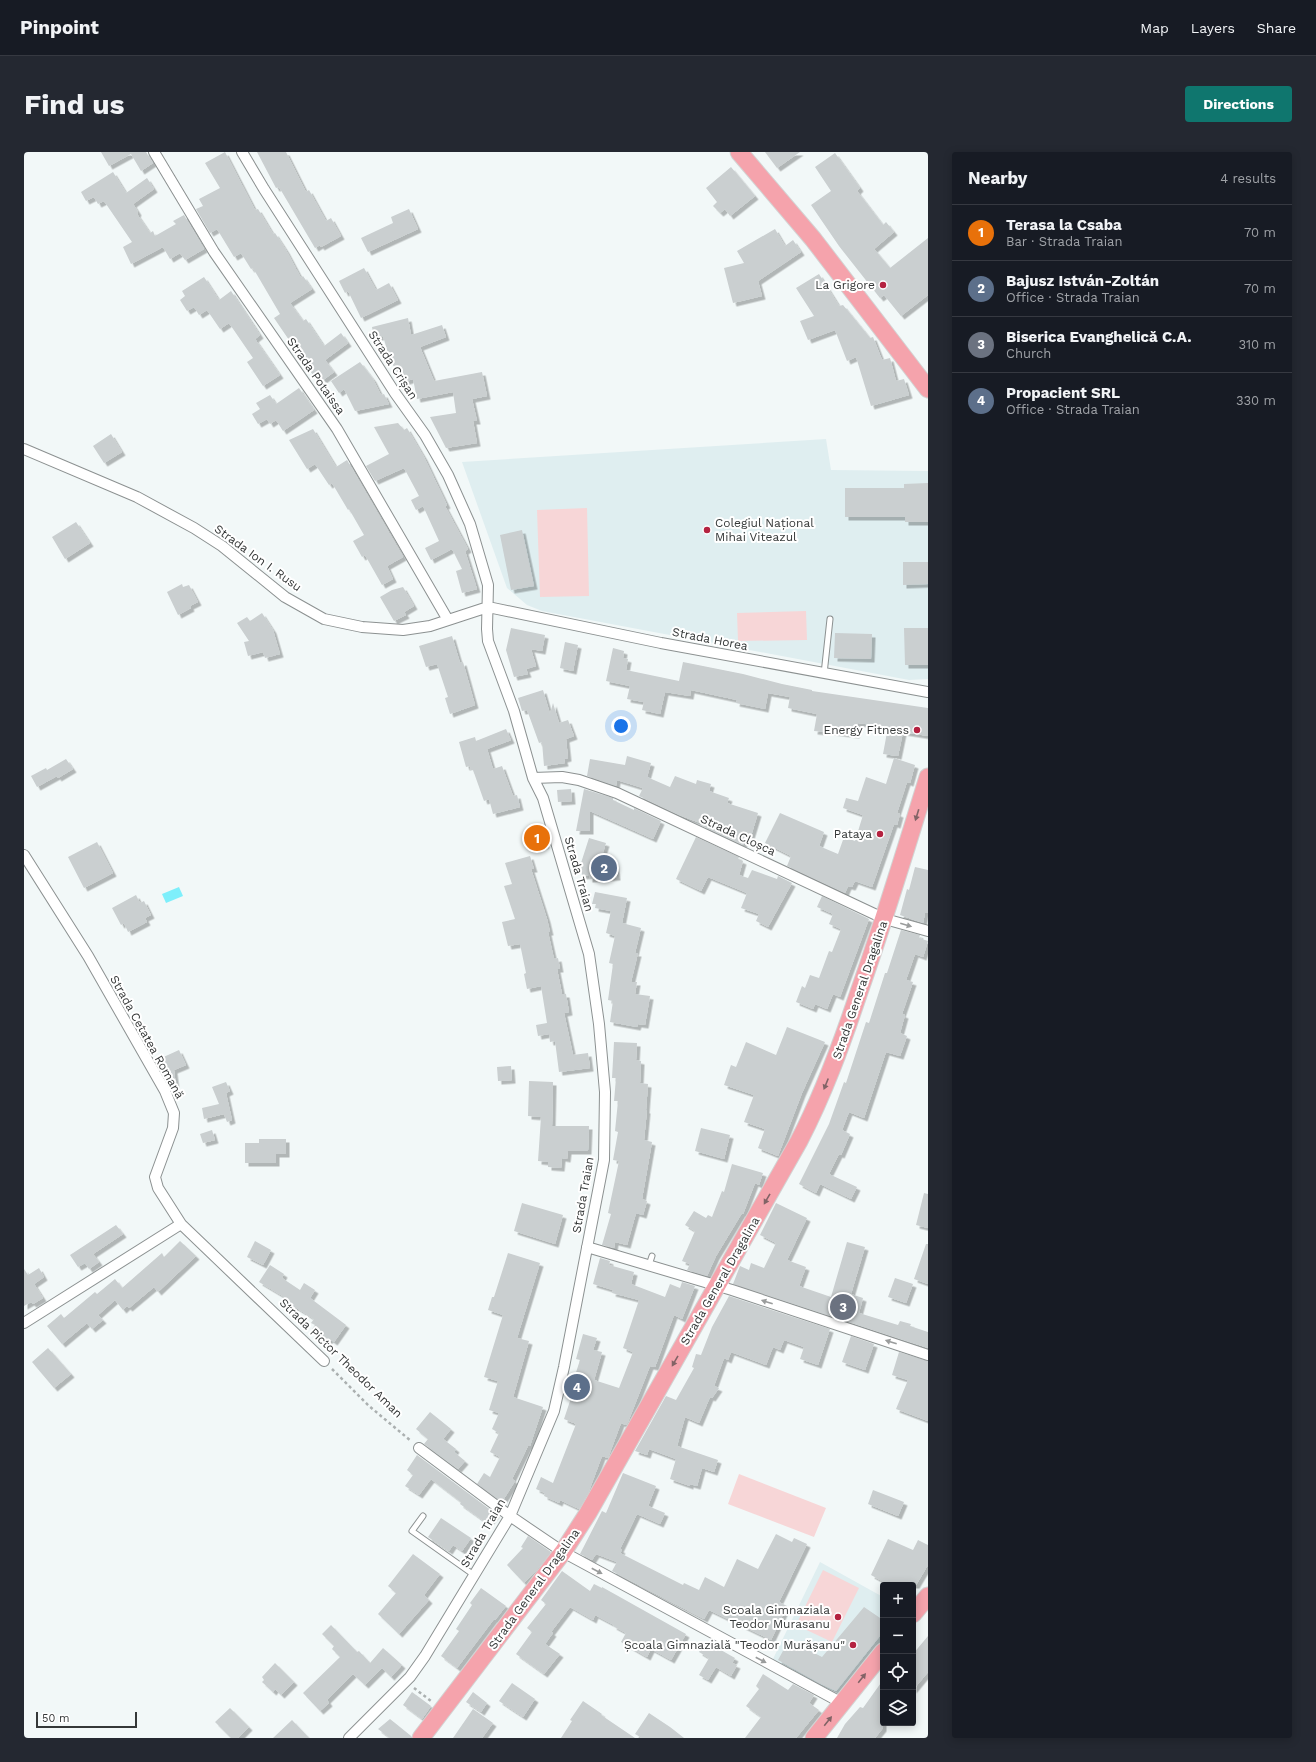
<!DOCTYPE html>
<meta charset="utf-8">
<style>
:root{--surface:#171b24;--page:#242831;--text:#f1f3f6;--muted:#9ea1a6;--line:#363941;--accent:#0f766e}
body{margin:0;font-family:"Work Sans",sans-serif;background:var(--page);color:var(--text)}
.controls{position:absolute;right:12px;bottom:12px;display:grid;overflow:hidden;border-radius:4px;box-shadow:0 2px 10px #0003}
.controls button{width:36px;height:36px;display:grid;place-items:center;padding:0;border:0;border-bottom:1px solid var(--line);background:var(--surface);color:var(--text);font:20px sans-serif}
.scale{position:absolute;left:12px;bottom:10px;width:101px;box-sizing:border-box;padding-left:4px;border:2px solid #353838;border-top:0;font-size:11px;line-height:14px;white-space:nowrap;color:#353838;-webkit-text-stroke:3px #fff;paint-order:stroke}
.you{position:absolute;left:597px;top:574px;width:14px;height:14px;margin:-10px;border:3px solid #fff;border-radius:50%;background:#1a73e8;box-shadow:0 0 0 6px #1a73e833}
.badge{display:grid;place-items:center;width:26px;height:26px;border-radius:50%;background:var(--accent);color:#fff;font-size:13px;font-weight:700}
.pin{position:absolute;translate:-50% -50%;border:2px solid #fff;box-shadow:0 1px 4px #0006}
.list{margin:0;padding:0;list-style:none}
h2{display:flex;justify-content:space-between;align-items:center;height:52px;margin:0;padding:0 16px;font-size:17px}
h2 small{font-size:13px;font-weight:400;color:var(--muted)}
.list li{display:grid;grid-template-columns:26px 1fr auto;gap:12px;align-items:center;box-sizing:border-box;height:56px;padding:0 16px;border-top:1px solid var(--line)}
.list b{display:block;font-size:15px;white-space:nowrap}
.list p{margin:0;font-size:13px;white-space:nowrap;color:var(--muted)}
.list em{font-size:13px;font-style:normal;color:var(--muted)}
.icon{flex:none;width:22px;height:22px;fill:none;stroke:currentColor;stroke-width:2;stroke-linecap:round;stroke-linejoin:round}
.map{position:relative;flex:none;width:904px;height:1586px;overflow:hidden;border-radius:4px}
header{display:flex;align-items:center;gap:24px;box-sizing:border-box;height:56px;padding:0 20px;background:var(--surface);border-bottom:1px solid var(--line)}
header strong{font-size:19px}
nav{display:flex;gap:22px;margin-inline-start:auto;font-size:14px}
.intro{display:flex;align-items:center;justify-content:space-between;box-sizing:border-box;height:96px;padding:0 24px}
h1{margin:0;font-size:28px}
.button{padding:10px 18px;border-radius:4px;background:var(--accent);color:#fff;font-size:14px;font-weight:700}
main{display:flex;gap:24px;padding:0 24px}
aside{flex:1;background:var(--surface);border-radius:4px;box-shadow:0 2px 10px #0003}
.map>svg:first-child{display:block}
.built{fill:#dfeef0}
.green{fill:#f7d6d7}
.water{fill:#7eeffb}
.building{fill:#cacfd0;filter:url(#shadow)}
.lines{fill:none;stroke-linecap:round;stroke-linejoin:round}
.service-casing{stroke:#8c9191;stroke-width:7}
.minor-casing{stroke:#8c9191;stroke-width:12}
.primary-casing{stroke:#d3d3d3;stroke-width:19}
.path{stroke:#abb0b0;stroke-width:2.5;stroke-dasharray:3 3;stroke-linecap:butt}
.service{stroke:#fff;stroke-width:5}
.minor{stroke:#fff;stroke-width:10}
.primary{stroke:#f5a3ac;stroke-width:17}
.oneway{fill:#826366}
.oneway2{fill:#9a9c9c}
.poi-dot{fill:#b42240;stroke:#fff;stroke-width:1.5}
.labels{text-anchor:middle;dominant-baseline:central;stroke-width:4;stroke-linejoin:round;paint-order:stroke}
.poi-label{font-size:12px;fill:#353838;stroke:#fff;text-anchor:end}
.street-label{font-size:12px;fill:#353838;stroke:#fff}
</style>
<header>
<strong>Pinpoint</strong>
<nav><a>Map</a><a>Layers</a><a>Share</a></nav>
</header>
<div class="intro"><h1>Find us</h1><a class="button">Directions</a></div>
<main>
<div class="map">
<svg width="904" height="1586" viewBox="0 0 904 1586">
<defs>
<filter id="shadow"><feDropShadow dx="3.5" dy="3.5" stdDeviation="0" flood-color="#0004"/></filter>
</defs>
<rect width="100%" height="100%" fill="#f2f8f8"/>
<!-- built -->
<path class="built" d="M802,287L807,318L904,319V527L885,528L518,459L503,453L483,436L438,310Z
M796,1410L859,1445V1486L815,1542L748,1509Z"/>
<!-- green -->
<path class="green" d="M563,356L565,444L516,445L513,358Z
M782,459L783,488L714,489L713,461Z
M715,1322L802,1356L790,1385L704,1352Z
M799,1418L835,1436L808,1490L772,1473Z"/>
<!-- water -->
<path class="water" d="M155,735L159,744L142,751L138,742Z"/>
<!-- building -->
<path class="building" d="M77,0H122L129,11L117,19L107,2L85,14Z
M201,0L231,58L234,57L249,82L251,81L262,98L277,126L279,124L288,137L266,151L279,169L282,167L300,194L317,181L324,191L301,208L310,220L299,228L295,223L291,226L250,166L256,162L229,116L227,117L217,101L210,105L193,77L186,81L172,57L179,54L175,47L196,36L181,11Z
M233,0H262L282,40L285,38L302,69L307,66L317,84L297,95L296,93L291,96L255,35L252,36Z
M741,0H776L753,16Z
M811,1L836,36L833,39L859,73L862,70L870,80L850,97L866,116L904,86V143L877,164L860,143L856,146L815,94L787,53L807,39L791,15Z
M707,15L731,44L706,64L701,57L696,61L689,54L693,50L682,36Z
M89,20L102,41L123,26L130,37L109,52L114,60L113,62L126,81L129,79L131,84L152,72L149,69L160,63L180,97L161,108L156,101L146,107L139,95L107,112L99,95L108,90L80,49L74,52L70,45L62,49L57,40Z
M385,57L394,77L344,100L337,86L369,71L367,65Z
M751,77L761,94L769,88L777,100L734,129L738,144L709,151L700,116L720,111L713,99Z
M340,116L352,138L365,131L374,148L337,166L324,139L321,141L315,129Z
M795,122L815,154L819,153L846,186L849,185L858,208L866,206L872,229L880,227L885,243L847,254L832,205L823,209L811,178L784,188L776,169L790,164L772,136Z
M180,125L195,148L207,139L236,183L231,187L256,223L239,234L223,210L229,206L205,171L196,177L183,158L175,163L170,155L163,159L156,148L161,144L158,139Z
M384,166L387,183L418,173L422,185L396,195L410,229L458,220L463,244L448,247L453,269H449L453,291L422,296L406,265L432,261L429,240L393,247L389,227L379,230L366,208L359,184L350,186L348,175Z
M336,210L349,227L357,243L360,242L365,252L331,259L320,237L315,241L307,229Z
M275,236L290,258L259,279L252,268L246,272L243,267L234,272L228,262L236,257L232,251L246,243L252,252Z
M374,271L380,278L383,276L400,305L423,353L421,354L444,397L441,399L453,437L438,441L432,419L438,417L428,397L407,408L401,396L415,389L399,354L392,358L387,348L395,344L380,316L351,329L342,314L365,302L350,275Z
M289,277L312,315L323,308L379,405L363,414L369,427L358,433L341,403L338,405L329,389L340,383L325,357L324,358L308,331L305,333L291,312L283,317L265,288Z
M87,282L98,300L80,311L69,294Z
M904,331V370H881V365H821V336H880V332Z
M52,370L66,391L41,407L28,385Z
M498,378L510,434L487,438L476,383Z
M879,410H904V432L879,433Z
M158,432L159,435L165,433L174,450L166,454L167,456L154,463L143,440Z
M379,435L390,454L380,460L382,463L370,469L356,445L368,438Z
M238,461L249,478L256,502L241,506L239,500L224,504L220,490L225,489L213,471L223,465L226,469Z
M487,476L521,483L518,499L507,497L512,514L502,517L504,522L490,525L482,498Z
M880,476H904V513H881Z
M811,481L848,482L847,507L810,506Z
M428,484L436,511L439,510L451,553L426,562L421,546L424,545L413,512L402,515L395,494Z
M541,490L554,493L549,519L536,516Z
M589,496L600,499L599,506L604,507L602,518L655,529L659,510L719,522L758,532L788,538V539L904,556V584L879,580L874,604L859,602L864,575L834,571L832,583L801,579V580L790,579L793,562L764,556L766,545L744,541L741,557L712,551L713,548L667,538L666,544L641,540L636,562L618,558L620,550L603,547L606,534L582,529Z
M519,538L526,562L529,551L535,571L544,568L550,584L542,587L544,606L540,607L541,611L520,614L518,590L515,591L503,558L498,559L494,546Z
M482,577L487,588L463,597L469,617L478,614L489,644L493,643L496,655L469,662L465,647L460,649L449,618H447L446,614L442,615L435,590L451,585L452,589Z
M603,604L627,611L623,625L646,635L651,624L672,632L673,628L687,632L685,639L705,646L703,651L734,661L727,684L722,682L719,693L678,674L679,672L655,663L615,644L619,636L593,628L592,634L563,624L566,607L601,613Z
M870,606L891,613L886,631L883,630L873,661L876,662L873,673L870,672L848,735L831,729L828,735L824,734L821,741L763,714L767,704L741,691L756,661L800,680L795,694L814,702L820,685L831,689L839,663L819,656L822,646L834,649L842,625L862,632Z
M42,607L49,617L34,626L33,624L13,635L7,624L22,616L23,618Z
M547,637L548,649L534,650L533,638Z
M560,637L589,646V648L610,658V656L637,669L629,687L566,659V679H552Z
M516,676L522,693L510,697L504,679Z
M672,685L715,705L714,707L719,709L715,723L724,726L728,718L753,727L754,724L768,731L744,775L732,769L735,762L717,756L723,741L684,725L677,739L652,727Z
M565,686L582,691L576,710L591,709L593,725L565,727V723L558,724L557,711Z
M73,690L89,721L60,736L44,705Z
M506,704L510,717H507L523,767L526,780H524L530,807L534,806L536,817H533L538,842H542L545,860L540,861L549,903L564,901L566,916L535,920L531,889L526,890L525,882L514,884L512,873L523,871L517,834L503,837L500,822L502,821L496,792L484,794L478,770L491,767L480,734L488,732L481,711Z
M891,715L904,718V761H901L899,771L876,763L883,737L885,738Z
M571,740L603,746L598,771L617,776L611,801H614L607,830H613L611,842L626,844L621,873L614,872L613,875L586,870L589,849L584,848L589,812L585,811L591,784L582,781L587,759L571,756L572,752H568Z
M112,743L116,751L120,749L127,763L121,766L123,770L104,780L100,771L97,773L88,756Z
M798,744L845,767L816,845L809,842L803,857L791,852L789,857L772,850L778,834L781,836L786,823L795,826L805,799L808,800L817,777L805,772L809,762L793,755Z
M877,778L896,783L895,786L904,789L899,805L891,802L882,828L889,830L878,862L881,863L876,881L883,884L876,904L862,900L840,966L825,960L818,978L826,982L817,1003L815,1002L805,1022L833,1035L827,1047L796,1032L792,1041L775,1032L805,972L820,930L822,931L842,870L845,871L861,821H863Z
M763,875L801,890L778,941L754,1004L734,996L741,977L720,970L730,943L700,933L707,913L712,915L722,890L752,903Z
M590,890L613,891L612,908L617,909L616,931L624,932L622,958H623L620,988L628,990L618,1047L623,1049L619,1063L612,1061L603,1093L591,1090L590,1096L578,1093L587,1062L584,1061L595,1009L589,1008L594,980L591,979L594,949H590L592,926H588Z
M155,898L162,913L150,918L152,934L146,935L133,908Z
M487,914L488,928L474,929L473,915Z
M505,929L529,930L528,974H565L564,999H544L543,1007L538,1006L537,1016L524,1015V1010L514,1009L517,965L504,964Z
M202,930L206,939L202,941L208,968L203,970L200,962L180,967L178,956L195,952L188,935Z
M677,976L706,983L700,1007L671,999Z
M188,978L191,988L179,991L176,982Z
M235,987H262V1002H252V1011H221V991H235Z
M708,1012L739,1021L735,1033L731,1031L719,1062L718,1061L692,1104L683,1124L663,1118L666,1112L658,1109L671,1079L661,1073L670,1059L682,1066L684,1063L688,1065L698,1039L700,1040Z
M900,1041L904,1042V1076L892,1073Z
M498,1051L539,1063L531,1092L490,1079Z
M752,1051L783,1066L763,1108L782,1115L775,1134L807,1145L823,1090L841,1095L827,1142L839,1146L835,1161L874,1173L876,1169L887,1172L886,1174L904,1180V1196L709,1132L716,1114L725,1118L727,1111L740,1116L752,1091L736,1083Z
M92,1073L99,1082L69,1102L75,1110L65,1117L61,1111L54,1115L46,1103Z
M156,1089L172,1104L134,1140L130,1135L105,1156L103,1154L99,1158L91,1148L74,1163L79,1168L68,1177L63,1171L38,1192L23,1174L37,1162L40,1166L71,1140L73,1142L91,1127L98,1136L138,1101L140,1105Z
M231,1089L247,1098L239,1113L223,1105Z
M902,1092H904V1132L890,1127Z
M484,1101L516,1111L493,1186L505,1189L489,1245L519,1255L506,1294H504L488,1327L491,1329L478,1350L453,1332L460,1321L466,1325L476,1305L466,1300L475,1281L468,1277L475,1261L465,1258L474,1229L460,1225L479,1163L464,1158L468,1145H470Z
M576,1106L586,1109L585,1113L610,1120L607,1132L641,1145L646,1132L656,1136L658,1130L671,1134L658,1167L650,1163L631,1215L626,1214L604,1270L602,1273L597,1271L584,1306L578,1304L565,1339L555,1357L536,1348L535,1351L520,1344L521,1341L512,1337L517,1325L529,1331L552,1272L540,1267L549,1240L546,1239L556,1208L552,1207L559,1182L573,1186L569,1198L578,1200L570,1228L595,1236L609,1200L599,1196L615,1148L588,1141L589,1138L569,1132Z
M246,1113L260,1122L258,1126L276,1138L280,1131L291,1138L286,1146L322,1173L310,1190L306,1187L304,1189L288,1177L291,1173L287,1171L290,1167L271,1155L269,1159L258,1152L262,1146L235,1130Z
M15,1116L20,1125L10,1132L19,1146L9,1152L7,1150L0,1154V1117L4,1123Z
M871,1126L889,1132L882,1151L864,1145Z
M705,1144L806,1177L794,1213L776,1207L780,1195L760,1188L756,1198L749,1195L742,1213L707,1200L704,1208L700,1206L690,1234L695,1236L688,1246L686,1245L675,1271L661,1265L653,1294L694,1308L690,1320L678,1316L673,1334L666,1332V1334L646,1327L652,1307L625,1297L623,1303L611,1299L642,1244L652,1248L670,1216L668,1215L672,1202L677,1203L688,1175Z
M827,1184L850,1192L841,1218L818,1210Z
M24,1196L47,1222L30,1236L8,1210Z
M875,1200L904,1209V1269L872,1257L884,1228L868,1223Z
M406,1260L427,1277L419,1287L432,1297L430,1300L441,1309L434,1317L400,1292L404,1287L392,1277Z
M393,1303L472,1362L464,1372L436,1352L437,1350L407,1327L395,1343L381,1334L389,1323L383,1318Z
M599,1321L632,1334L624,1354L641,1361L636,1372L613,1362L596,1397L598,1398L596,1401L659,1433L660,1431L675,1438L681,1425L700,1435L713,1407L734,1417L752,1382L768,1390L770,1386L783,1392L755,1450L763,1454L747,1488L685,1458L680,1467L588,1419L593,1410L572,1402L568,1408L556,1402L578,1359L582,1361Z
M849,1338L880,1350L874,1364L844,1352Z
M417,1366L447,1386L438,1399L429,1393L425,1399L404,1385Z
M504,1384L527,1400L511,1420L500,1431L483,1413L499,1396L497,1395Z
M864,1387L889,1398L894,1388L904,1393V1413L892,1433H865L847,1423Z
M389,1402L416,1422L400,1443L405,1448L375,1482L354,1462L372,1441L364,1434Z
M538,1419L566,1439L570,1432L578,1436V1435L662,1482L647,1508L627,1497L623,1505L597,1490L602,1481L589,1474L590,1473L571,1463L569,1468L546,1455L527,1480L529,1481L521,1492L536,1502L520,1522L492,1502L508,1480L503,1476L522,1452L517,1448Z
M457,1436L482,1454L471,1468L470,1467L433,1516L417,1504L435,1479L432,1477L448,1453L446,1451Z
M840,1455L859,1468V1480L812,1539L797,1532L754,1508L765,1488L798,1505Z
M307,1473L333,1500L335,1499L346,1511L359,1496L378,1513L367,1525L358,1516L341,1533L329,1522L303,1548L305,1551L296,1559L279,1541L316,1505L308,1497L310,1494L298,1482Z
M904,1484V1520L889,1538V1502Z
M681,1489L711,1506L708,1511L713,1513L707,1524L692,1515L684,1528L675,1523L685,1506L675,1500Z
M251,1511L270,1530L257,1543L251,1537L249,1540L238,1530L240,1528L238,1525Z
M739,1522L764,1538L769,1532L790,1543L785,1551L795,1558L772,1586H721L737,1565L722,1554L735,1537L732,1534Z
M859,1528V1576L851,1586H813L821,1572L836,1555L839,1556Z
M488,1531L511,1547L499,1565L475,1549Z
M388,1540L407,1554L398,1567L379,1553Z
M449,1540L463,1551L457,1560L442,1550Z
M559,1549L578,1562L577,1563L611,1586H537L548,1569L546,1568Z
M206,1556L225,1575L214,1586H207L191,1570Z
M449,1557L469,1571L458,1586H429Z
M625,1561L646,1575L660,1586H618L611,1582Z
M366,1567L387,1584V1586H366L354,1577Z
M268,1568L285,1586H249Z"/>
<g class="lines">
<defs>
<path id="service" d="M800,522L806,467
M625,1113L628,1104
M399,1364L388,1379L450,1423"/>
<path id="minor" d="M130,0L190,100L313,277L424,468
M218,0L240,37L371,241L401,283L424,323L446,372L464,433L463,477L464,489L490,559L509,626L519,646L565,802L575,872L581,940L580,1008L540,1215L530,1259L486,1364L401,1504L386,1525L325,1586
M0,297L113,345L170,376L198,394L261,445L300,467L338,475L379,478L406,474L464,455
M464,455L637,491L904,540
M509,626L538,625L555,628L593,641L861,767L904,779
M0,703L64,804L141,939L150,961L149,976L131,1025L134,1036L157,1072L300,1209
M563,1095L708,1138L904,1203
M0,1171L157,1072
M395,1296L486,1364L539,1400L818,1551"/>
<path id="primary" d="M715,0L789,87L904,237
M889,1462L904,1444
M397,1586L539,1400L564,1361L775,989C800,941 818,891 835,840C860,769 882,697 904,625
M790,1586L859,1500"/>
</defs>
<!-- service casing -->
<use href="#service" class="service-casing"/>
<!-- minor casing -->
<use href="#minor" class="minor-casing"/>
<!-- primary casing -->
<use href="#primary" class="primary-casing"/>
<!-- path -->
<path class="path" d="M308,1217L345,1254L387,1289
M390,1536L407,1549"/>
<!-- service -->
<use href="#service" class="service"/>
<!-- minor -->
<use href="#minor" class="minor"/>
<!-- primary -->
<use href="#primary" class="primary"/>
</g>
<!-- one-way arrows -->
<defs><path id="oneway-solid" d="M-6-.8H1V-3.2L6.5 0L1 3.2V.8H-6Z"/></defs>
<g class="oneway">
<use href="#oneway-solid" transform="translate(893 663) rotate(107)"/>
<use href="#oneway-solid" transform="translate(802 932) rotate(112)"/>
<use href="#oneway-solid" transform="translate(743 1047) rotate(120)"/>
<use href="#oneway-solid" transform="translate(651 1209) rotate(120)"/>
<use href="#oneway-solid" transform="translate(838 1526) rotate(-51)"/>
<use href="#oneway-solid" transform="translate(804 1569) rotate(-51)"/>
</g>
<g class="oneway2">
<use href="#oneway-solid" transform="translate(882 773) rotate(16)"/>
<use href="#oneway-solid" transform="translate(743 1150) rotate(-162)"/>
<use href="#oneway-solid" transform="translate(867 1190) rotate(-162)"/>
<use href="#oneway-solid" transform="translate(573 1419) rotate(28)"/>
<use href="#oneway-solid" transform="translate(737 1508) rotate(28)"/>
</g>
<!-- markers -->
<g class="poi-dot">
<circle cx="859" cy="133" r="4"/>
<circle cx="683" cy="378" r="4"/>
<circle cx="893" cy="578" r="4"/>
<circle cx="856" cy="682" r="4"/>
<circle cx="814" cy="1465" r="4"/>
<circle cx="829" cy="1493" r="4"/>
</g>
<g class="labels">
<!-- poi labels -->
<g class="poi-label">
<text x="851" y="133">La Grigore</text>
<text x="691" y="371" text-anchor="start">Colegiul Național<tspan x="691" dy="14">Mihai Viteazul</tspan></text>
<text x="885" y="578">Energy Fitness</text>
<text x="848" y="682">Pataya</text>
<text x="806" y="1458">Scoala Gimnaziala<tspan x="806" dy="14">Teodor Murasanu</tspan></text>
<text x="821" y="1493">Școala Gimnazială "Teodor Murășanu"</text>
</g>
<!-- street labels -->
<g class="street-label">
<text transform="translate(369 213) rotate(57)">Strada Crișan</text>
<text transform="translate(292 224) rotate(55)">Strada Potaissa</text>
<text transform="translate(234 406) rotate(36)">Strada Ion I. Rusu</text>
<text transform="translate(686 487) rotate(11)">Strada Horea</text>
<text transform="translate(714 683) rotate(25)">Strada Cloșca</text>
<text transform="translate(555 722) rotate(74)">Strada Traian</text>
<text transform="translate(836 838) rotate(-71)">Strada General Dragalina</text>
<text transform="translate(123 885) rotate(61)">Strada Cetatea Romană</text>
<text transform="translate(559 1043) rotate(-80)">Strada Traian</text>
<text transform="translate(696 1129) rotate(-60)">Strada General Dragalina</text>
<text transform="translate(317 1206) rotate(44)">Strada Pictor Theodor Aman</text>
<text transform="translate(459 1381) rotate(-60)">Strada Traian</text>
<text transform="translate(510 1437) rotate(-54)">Strada General Dragalina</text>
</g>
</g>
</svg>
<div class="controls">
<button>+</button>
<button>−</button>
<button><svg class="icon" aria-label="locate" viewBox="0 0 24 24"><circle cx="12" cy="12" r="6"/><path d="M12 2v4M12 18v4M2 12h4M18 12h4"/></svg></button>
<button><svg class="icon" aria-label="layers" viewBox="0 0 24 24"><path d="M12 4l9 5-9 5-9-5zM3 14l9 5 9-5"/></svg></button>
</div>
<div class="scale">50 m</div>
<div class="you"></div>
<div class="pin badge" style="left:513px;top:686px;background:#e8710a">1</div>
<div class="pin badge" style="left:580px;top:716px;background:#5c6f8a">2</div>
<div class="pin badge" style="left:819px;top:1155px;background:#6b7280">3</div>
<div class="pin badge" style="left:553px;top:1235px;background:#5c6f8a">4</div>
</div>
<aside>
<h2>Nearby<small>4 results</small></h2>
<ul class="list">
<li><span class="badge" style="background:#e8710a">1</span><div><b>Terasa la Csaba</b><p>Bar · Strada Traian</p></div><em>70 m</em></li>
<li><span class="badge" style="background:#5c6f8a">2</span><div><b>Bajusz István-Zoltán</b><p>Office · Strada Traian</p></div><em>70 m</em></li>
<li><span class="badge" style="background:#6b7280">3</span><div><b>Biserica Evanghelică C.A.</b><p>Church</p></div><em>310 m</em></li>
<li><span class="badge" style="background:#5c6f8a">4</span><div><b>Propacient SRL</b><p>Office · Strada Traian</p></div><em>330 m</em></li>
</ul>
</aside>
</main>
